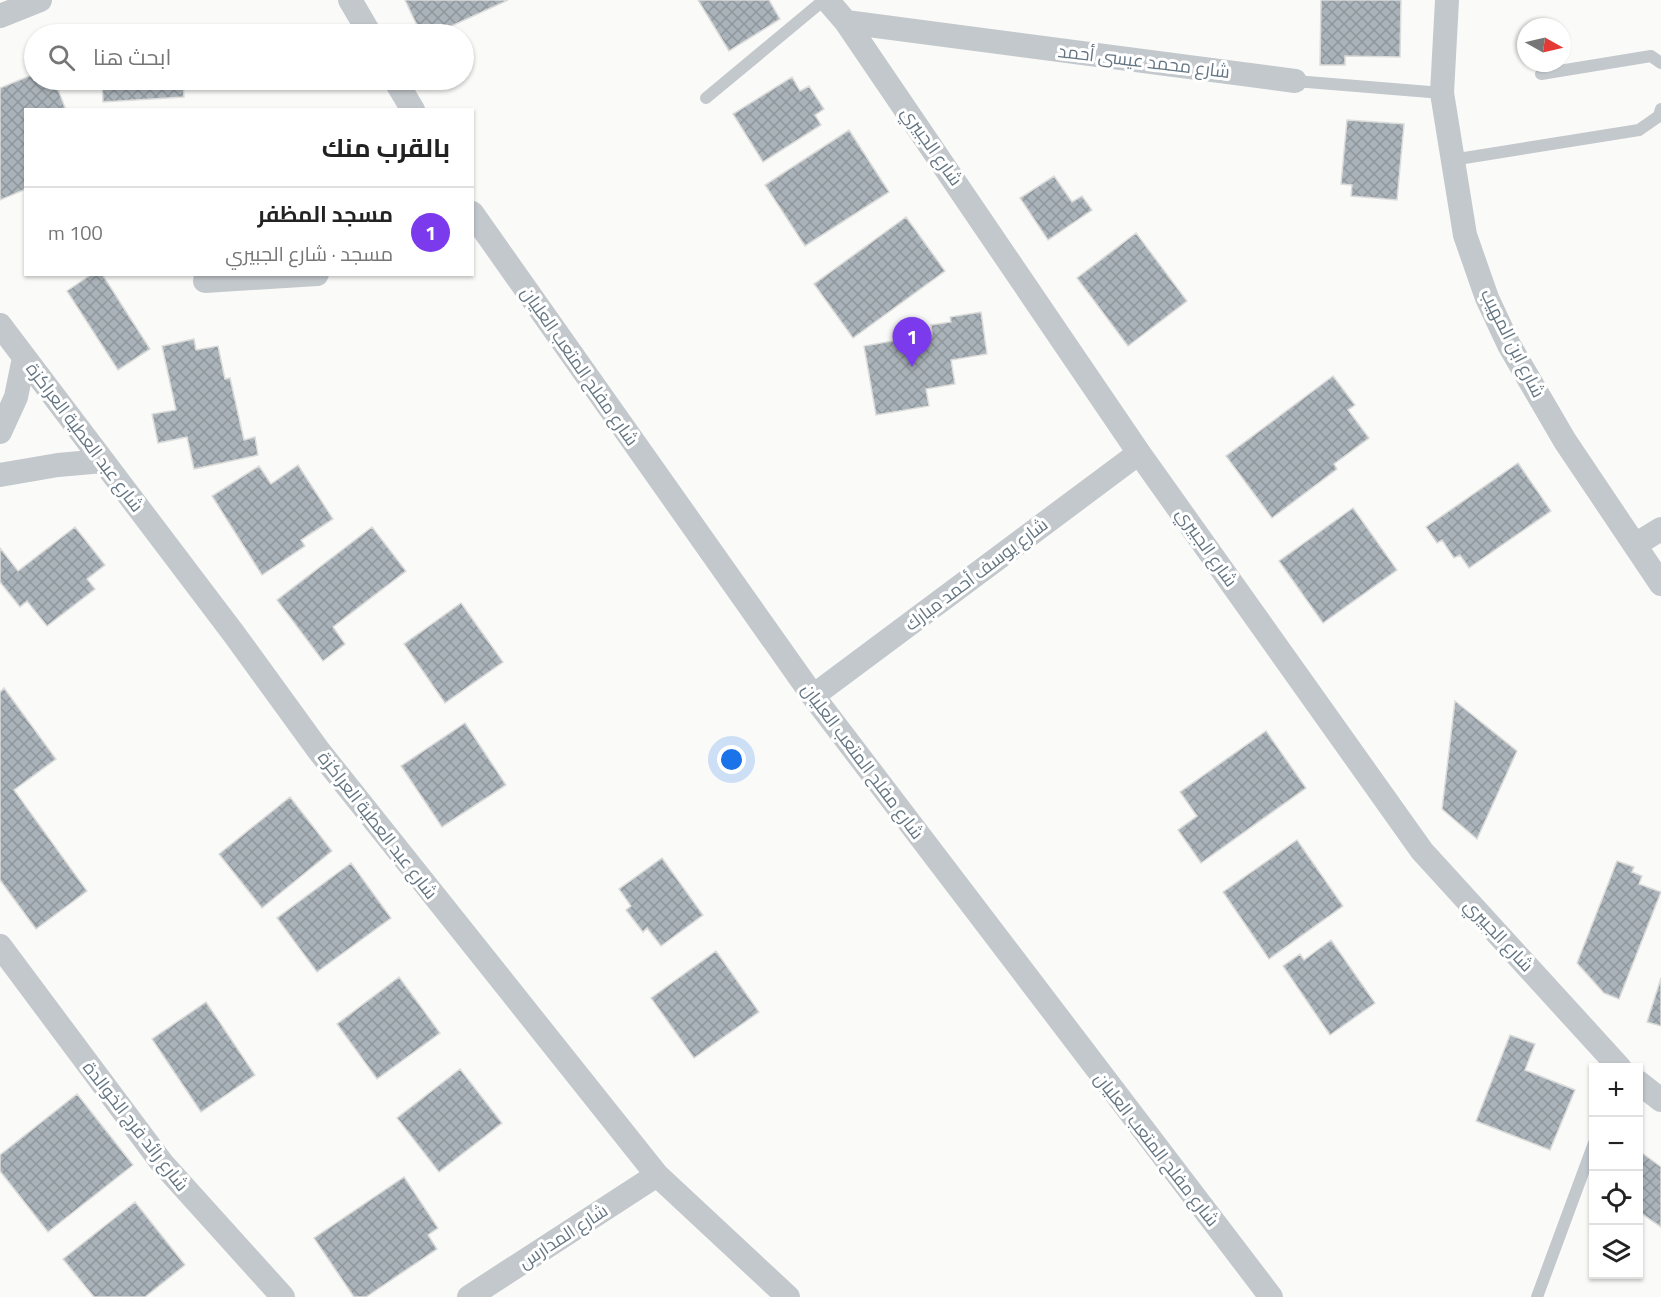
<!DOCTYPE html>
<html lang="ar">
<meta charset="utf-8">
<style>
:root{--surface:#fff;--page:#f2f2f2;--text:#222;--muted:#767676;--line:#e0e0e0;--accent:#7c3aed}
body{margin:0;font-family:"Titillium Web",Cairo,sans-serif;background:var(--page);color:var(--text);direction:rtl}
.controls{position:absolute;right:18px;bottom:18px;display:grid;overflow:hidden;border-radius:0px;box-shadow:0 2px 4px #0004}
.controls button{width:54px;height:54px;display:grid;place-items:center;padding:0;border:0;border-bottom:2px solid var(--line);background:var(--surface);color:var(--text);font:30px sans-serif}
.compass{position:absolute;left:1517px;top:18px;width:54px;height:54px;border-radius:50%;background:var(--surface);box-shadow:0 2px 4px #0004;rotate:98deg}
.you{position:absolute;left:732px;top:760px;width:21px;height:21px;margin:-15px;border:4px solid #fff;border-radius:50%;background:#1a73e8;box-shadow:0 0 0 9px #1a73e833}
.badge{display:grid;place-items:center;width:39px;height:39px;border-radius:50%;background:var(--accent);color:#fff;font-size:20px;font-weight:700}
.pin{position:absolute;translate:-50% -50px;filter:drop-shadow(0 2px 3px #0008)}
.pin::after{content:'';position:absolute;top:32px;width:21px;height:18px;background:inherit;clip-path:polygon(0 0,100% 0,50% 100%)}
.list{margin:0;padding:0;list-style:none}
h2{display:flex;justify-content:space-between;align-items:center;height:78px;margin:0;padding:0 24px;font-size:26px}
h2 small{font-size:20px;font-weight:400;color:var(--muted)}
.list li{display:grid;grid-template-columns:39px 1fr auto;gap:18px;align-items:center;box-sizing:border-box;height:90px;padding:0 24px;border-top:2px solid var(--line)}
.list b{display:block;font-size:22px;white-space:nowrap}
.list p{margin:0;font-size:20px;white-space:nowrap;color:var(--muted)}
.list em{font-size:20px;font-style:normal;color:var(--muted)}
.icon{flex:none;width:33px;height:33px;fill:none;stroke:currentColor;stroke-width:2;stroke-linecap:round;stroke-linejoin:round}
.map{position:relative;flex:none;width:1661px;height:1297px;overflow:hidden;direction:ltr}
.search{position:absolute;background:var(--surface);box-shadow:0 2px 4px #0004;left:24px;top:24px;width:450px;height:66px;display:flex;align-items:center;gap:15px;box-sizing:border-box;padding:0 21px;border-radius:33px;color:var(--muted);font-size:22px}
.panel{position:absolute;background:var(--surface);box-shadow:0 2px 4px #0004;left:24px;top:108px;width:450px;height:168px;border-radius:0px;direction:rtl}
.map>svg:first-child{display:block}
.building{fill:url(#building-cross-hatch);stroke:#dcdcda;stroke-width:1.5}
.lines{fill:none;stroke-linecap:round;stroke-linejoin:round}
.lane{stroke:#c3c8cc;stroke-width:12}
.street{stroke:#c3c8cc;stroke-width:24}
.labels{text-anchor:middle;dominant-baseline:central;stroke-width:6;stroke-linejoin:round;paint-order:stroke}
.street-label{font-size:18px;fill:#657683;stroke:#fff}
</style>
<div class="map">
<svg width="1661" height="1297" viewBox="0 0 1661 1297">
<defs>
<pattern id="building-cross-hatch" width="8" height="8" patternUnits="userSpaceOnUse" patternTransform="scale(1.5)"><rect width="8" height="8" fill="#aab3b9"/><path d="M0 0l8 8M0 8l8-8" fill="none" stroke="#8e969c"/></pattern>
</defs>
<rect width="100%" height="100%" fill="#fafaf8"/>
<!-- building -->
<path class="building" d="M405,0H508L434,34H421Z
M698,0H769L780,19L729,51Z
M1321,0H1401L1400,57L1345,56V65H1320Z
M171,26L172,34H125H132V29Z
M34,74V80H46L48,85L55,82L66,110H26V189L0,200V88Z
M792,77L800,91L809,86L824,109L815,115L821,125L763,162L733,114Z
M102,80H183L184,97L103,102Z
M1347,120L1404,124L1397,200L1351,196L1352,185L1341,184Z
M849,130L889,192L805,246L765,185Z
M1054,176L1072,202L1082,196L1092,210L1048,240L1020,198Z
M906,217L945,271L853,338L814,284Z
M1136,233L1187,301L1128,346L1077,278Z
M92,274H102L150,349L118,370L67,291Z
M981,312L987,354L951,360L955,384L926,389L929,406L876,415L864,346L932,334L931,325L951,322L950,317Z
M194,339L196,350L218,346L225,379L230,378L244,440L255,437L258,455L194,469L187,437L158,443L152,414L176,410L162,346Z
M1333,376L1355,405L1348,410L1369,438L1334,464L1337,469L1272,518L1226,456Z
M1518,463L1551,511L1469,568L1460,555L1454,558L1442,540L1437,543L1426,527Z
M298,465L333,519L301,540L305,546L262,575L212,496L259,466L271,484Z
M1353,508L1397,570L1323,623L1279,561Z
M75,527L105,565L87,579L95,589L47,626L27,601L20,607L0,582V548L18,571Z
M372,527L406,571L333,627L345,644L323,661L277,600Z
M461,603L503,662L445,703L404,644Z
M4,688L56,759L14,790L87,891L36,929L0,880V692Z
M1455,701L1517,751L1477,839L1442,809Z
M465,723L506,785L442,827L401,766Z
M1266,731L1306,788L1201,863L1178,830L1197,816L1180,792Z
M290,797L332,851L262,908L219,854Z
M1297,840L1343,906L1269,959L1223,892Z
M662,858L703,915L661,946L647,928L643,932L626,910L631,906L619,889Z
M1617,861L1634,867L1632,872L1642,876L1639,884L1661,892L1619,999L1604,993L1577,963Z
M351,863L391,918L317,972L277,918Z
M1331,940L1375,1003L1330,1035L1283,966L1300,954L1304,960Z
M716,951L759,1012L694,1058L651,998Z
M399,977L440,1033L377,1079L337,1024Z
M1661,978V1026L1647,1022Z
M206,1002L255,1075L201,1112L152,1039Z
M1510,1035L1535,1044L1525,1070L1575,1090L1550,1150L1476,1121Z
M460,1069L502,1123L439,1172L397,1118Z
M77,1094L133,1165L48,1232L0,1171V1155Z
M1638,1150L1661,1167V1227L1638,1211Z
M404,1177L438,1228L428,1235L437,1249L366,1297H354L314,1238Z
M135,1202L185,1265L145,1297H94L63,1259Z"/>
<g class="lines">
<!-- lane -->
<path class="lane" d="M1541,74L1651,56L1661,63
M1295,81L1442,93
M706,98L824,0
M1452,160L1639,130L1659,116L1661,109
M1537,1297L1594,1143"/>
<!-- street -->
<path class="street" d="M350,0L370,34
M827,0L846,22L1139,453L1422,851L1620,1068
M1447,0L1442,93L1465,235L1487,298L1509,345L1565,441L1661,584
M0,16L40,0
M846,22L1295,81
M395,80L413,110
M472,213L813,696L1271,1297
M205,281L317,274
M0,325L234,634L319,751L657,1175L788,1297
M0,432L16,397L24,358
M0,475L58,465L103,461
M1635,545L1661,529
M813,696L1139,453
M0,946L162,1163L283,1297
M1638,1082L1661,1100
M469,1297L657,1175"/>
</g>
<g class="labels">
<!-- street labels -->
<g class="street-label">
<text transform="translate(1144 61) rotate(7)">شارع محمد عيسى أحمد</text>
<text transform="translate(932 146) rotate(55)">شارع الجبيري</text>
<text transform="translate(1513 343) rotate(63)">شارع ابن المهيب</text>
<text transform="translate(580 366) rotate(55)">شارع مفلح المتعب العليان</text>
<text transform="translate(85 437) rotate(53)">شارع عبد العطية العراكزة</text>
<text transform="translate(1207 547) rotate(55)">شارع الجبيري</text>
<text transform="translate(976 574) rotate(-37)">شارع يوسف أحمد مبارك</text>
<text transform="translate(863 761) rotate(53)">شارع مفلح المتعب العليان</text>
<text transform="translate(378 825) rotate(52)">شارع عبد العطية العراكزة</text>
<text transform="translate(1499 935) rotate(47)">شارع الجبيري</text>
<text transform="translate(136 1126) rotate(52)">شارع رائد فرج الخوالدة</text>
<text transform="translate(1157 1149) rotate(52)">شارع مفلح المتعب العليان</text>
<text transform="translate(563 1236) rotate(-33)">شارع المدارس</text>
</g>
</g>
</svg>
<div class="controls">
<button>+</button>
<button>−</button>
<button><svg class="icon" aria-label="locate" viewBox="0 0 24 24"><circle cx="12" cy="12" r="6"/><path d="M12 2v4M12 18v4M2 12h4M18 12h4"/></svg></button>
<button><svg class="icon" aria-label="layers" viewBox="0 0 24 24"><path d="M12 4l9 5-9 5-9-5zM3 14l9 5 9-5"/></svg></button>
</div>
<svg class="compass" viewBox="-18 -18 36 36"><path d="M0-13l5 13h-10z" fill="#e53935"/><path d="M0 13l5-13h-10z" fill="#767676"/></svg>
<div class="you"></div>
<div class="pin badge" style="left:912px;top:367px">1</div>
<div class="search"><svg class="icon" aria-label="search" viewBox="0 0 24 24"><circle cx="10" cy="10" r="6"/><path d="M15 15l6 6"/></svg>ابحث هنا</div>
<section class="panel">
<h2>بالقرب منك<small></small></h2>
<ul class="list">
<li><span class="badge">1</span><div><b>مسجد المظفر</b><p>مسجد · شارع الجبيري</p></div><em>100 m</em></li>
</ul>
</section>
</div>
